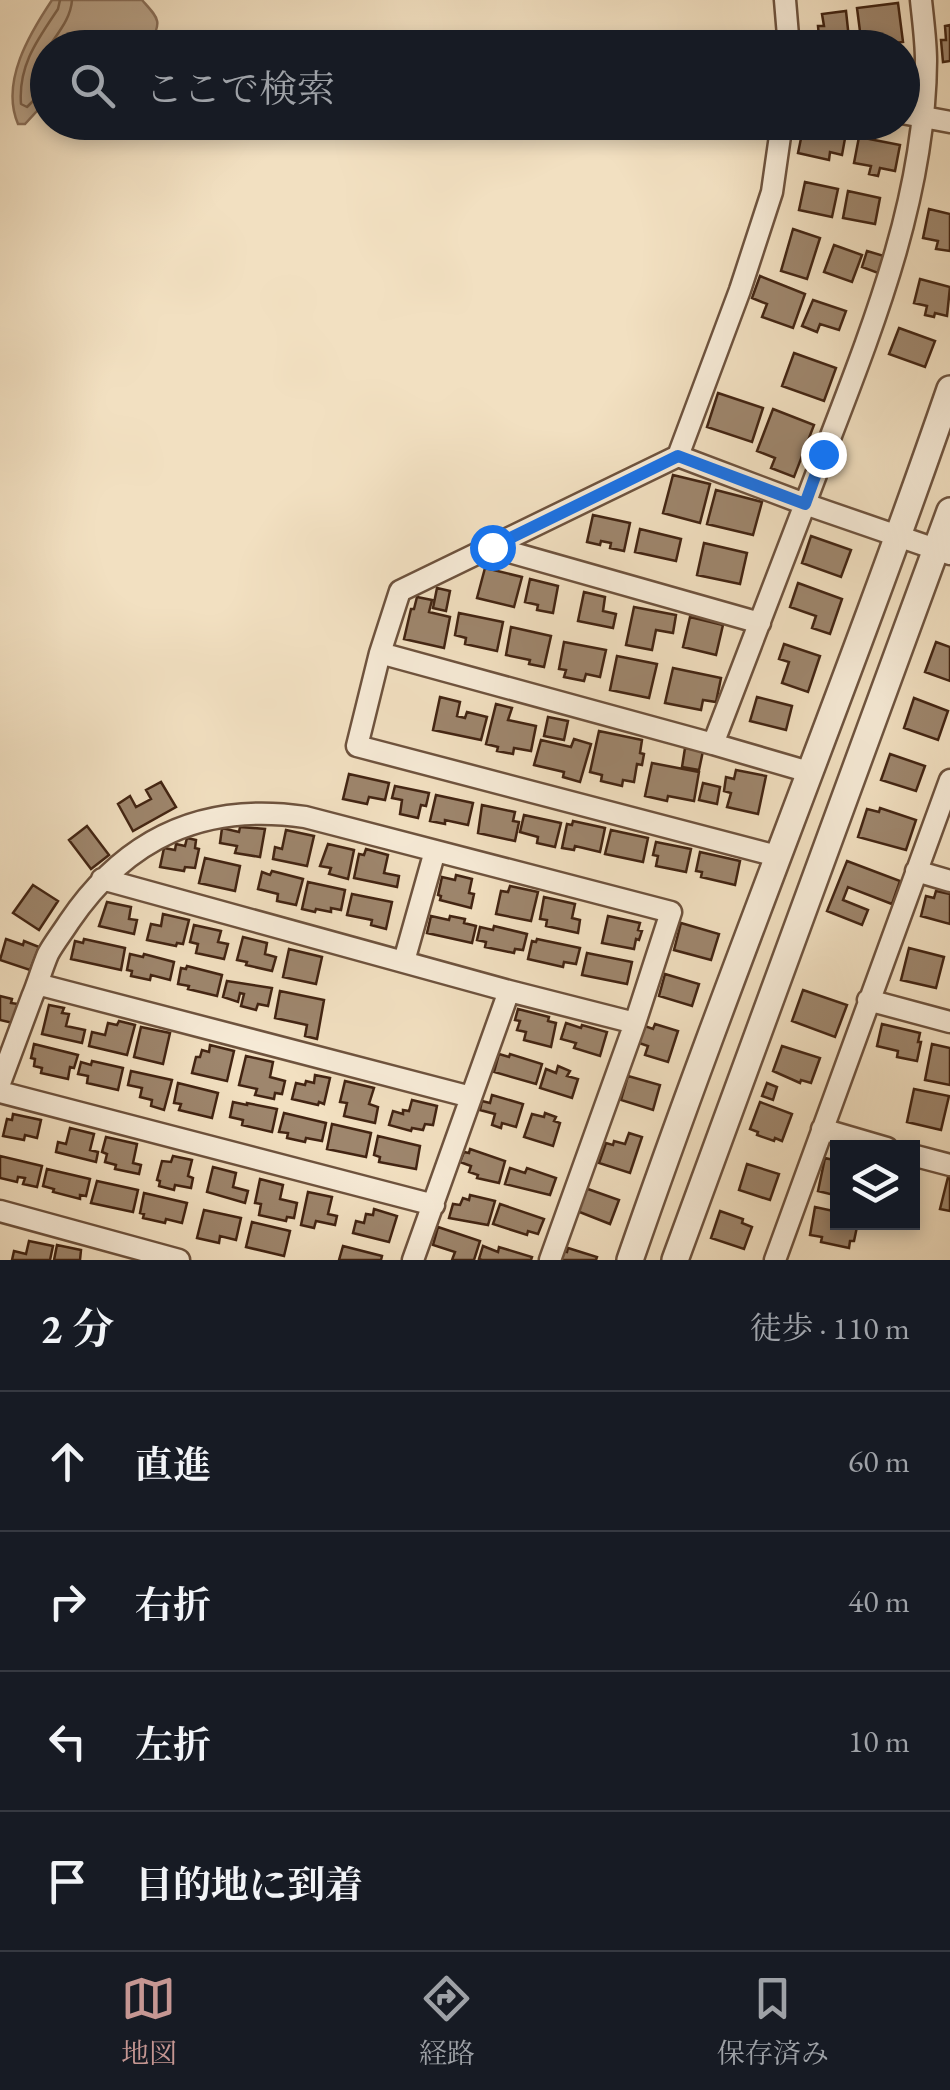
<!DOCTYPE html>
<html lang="ja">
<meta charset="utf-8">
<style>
:root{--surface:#171b24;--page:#20242c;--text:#f1f3f6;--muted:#9ea1a6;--line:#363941;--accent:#c59692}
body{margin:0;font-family:"EB Garamond","Noto Serif JP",serif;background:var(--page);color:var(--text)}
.controls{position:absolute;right:30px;bottom:30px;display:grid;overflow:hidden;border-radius:0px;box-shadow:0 5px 15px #0003}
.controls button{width:90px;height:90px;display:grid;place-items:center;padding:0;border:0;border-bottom:2px solid var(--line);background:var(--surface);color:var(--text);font:50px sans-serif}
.stop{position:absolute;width:30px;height:30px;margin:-22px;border:8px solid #1a73e8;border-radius:50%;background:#fff}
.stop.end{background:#1a73e8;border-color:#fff;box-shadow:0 2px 10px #0008}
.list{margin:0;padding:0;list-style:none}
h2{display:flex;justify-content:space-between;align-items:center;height:130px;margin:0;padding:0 40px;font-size:42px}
h2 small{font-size:32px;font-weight:400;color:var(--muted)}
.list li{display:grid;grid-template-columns:65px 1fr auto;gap:30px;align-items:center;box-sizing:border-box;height:140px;padding:0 40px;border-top:2px solid var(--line)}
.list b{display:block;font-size:38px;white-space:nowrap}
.list em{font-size:32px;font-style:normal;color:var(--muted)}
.icon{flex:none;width:55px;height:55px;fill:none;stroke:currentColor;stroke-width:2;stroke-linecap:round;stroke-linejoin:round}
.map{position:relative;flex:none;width:950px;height:1260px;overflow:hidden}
.search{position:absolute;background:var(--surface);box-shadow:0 5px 15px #0003;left:30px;right:30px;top:30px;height:110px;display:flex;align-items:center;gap:25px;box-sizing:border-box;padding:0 35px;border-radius:55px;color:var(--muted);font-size:38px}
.sheet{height:690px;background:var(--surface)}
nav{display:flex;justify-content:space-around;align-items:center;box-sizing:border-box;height:140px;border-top:2px solid var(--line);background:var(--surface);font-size:28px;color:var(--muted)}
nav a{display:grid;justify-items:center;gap:5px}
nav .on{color:var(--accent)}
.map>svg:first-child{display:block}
.water{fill:#b6a086;stroke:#886e58;stroke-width:2.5}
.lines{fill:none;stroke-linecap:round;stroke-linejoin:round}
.shore{stroke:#7c624c;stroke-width:2.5}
.building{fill:#9e866d;stroke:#422412;stroke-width:2.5}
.minor-casing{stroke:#6e533e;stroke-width:25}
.tertiary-casing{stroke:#6e533e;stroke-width:30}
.minor{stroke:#f7ebd7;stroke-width:20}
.tertiary{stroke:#f7ebd7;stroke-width:25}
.route{stroke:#1a73e8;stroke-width:12}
</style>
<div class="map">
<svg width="950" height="1260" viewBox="0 0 950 1260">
<rect width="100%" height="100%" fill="#f2e0c1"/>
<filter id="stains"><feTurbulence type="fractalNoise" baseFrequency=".002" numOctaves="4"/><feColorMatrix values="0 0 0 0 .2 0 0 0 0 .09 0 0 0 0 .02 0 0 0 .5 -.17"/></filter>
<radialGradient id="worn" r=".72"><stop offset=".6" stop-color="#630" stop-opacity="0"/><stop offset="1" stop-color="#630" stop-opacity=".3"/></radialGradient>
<!-- water -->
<path class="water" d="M52,0H142C158,18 163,21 150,43L151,47L48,48L47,100L25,124H18C0,82 30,33 52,0Z"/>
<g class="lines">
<!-- shore -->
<path class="shore" d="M48,82H39L36,79C39,47 70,30 72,0
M48,94L38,96L27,107L21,104C18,65 38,39 58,9L60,0"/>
</g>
<!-- building -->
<path class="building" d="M898,3L903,42L862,47L857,8Z
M846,11L850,48H826L825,36L819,37L818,26H824L822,14Z
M950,25V61L943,62L941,40H946L945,26Z
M804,124L846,133L842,155L830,152L829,160L798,153Z
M859,137L900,145L895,171L880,168L878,176L869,174L871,166L854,163Z
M805,182L838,189L832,217L799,210Z
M848,191L880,198L875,224L843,218Z
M929,209L950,214V251L936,249L938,241L923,238Z
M793,229L820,238L807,279L781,271Z
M834,245L862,255L852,282L824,272Z
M867,251L884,256L878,273L862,267Z
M760,276L805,294L793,328L762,317L767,304L752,298Z
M920,279L950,287L947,316L935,313L934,317L925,315L927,306L914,303Z
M813,300L846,311L839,330L820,324L817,332L802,326Z
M899,328L935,341L925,367L889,354Z
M794,353L836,368L824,401L782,386Z
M718,393L763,408L752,442L707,427Z
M773,409L814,425L794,477L771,468L775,458L757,451Z
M673,475L710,484L700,523L663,513Z
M716,490L762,502L753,535L707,524Z
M593,515L630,523L624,551L610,548L611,543L601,541L600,545L587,542Z
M640,529L681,539L676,561L635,552Z
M811,536L851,550L841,577L802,563Z
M704,543L747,553L740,584L697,575Z
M485,568L522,577L514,607L477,598Z
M530,579L558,586L553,613L537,610L538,605L525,602Z
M798,583L842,599L830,634L812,628L816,616L790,607Z
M437,588L450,591L446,611L433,608Z
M584,592L605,597L603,611L616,614L613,628L578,621Z
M417,597L432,600L429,612L450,617L444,648L404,639L411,609H414Z
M634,607L676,615L673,633L656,630L652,650L626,645Z
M459,613L503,622L497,651L465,644L466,638L455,635Z
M690,617L723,625L716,655L683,647Z
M511,627L551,636L544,667L529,664L530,660L506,655Z
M564,642L606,650L600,677L586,674L584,681L564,677L566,670L559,669Z
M936,642L950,647V681L925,672Z
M784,644L820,656L808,692L782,683L789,662L779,659Z
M617,656L657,664L649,698L610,690Z
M673,668L721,678L716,702L703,700L701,710L665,703Z
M440,697L460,702L457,716L465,718L467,712L487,717L481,740L433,730Z
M757,697L792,706L786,730L750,721Z
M914,698L948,711L938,740L904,728Z
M496,704L512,708L508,720L536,726L531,751L514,748L513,754L497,751L498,747L486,744Z
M548,717L568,721L564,740L544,736Z
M599,731L642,740L640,753L644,754L642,765L637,764L634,782L623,780L622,786L601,781L602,775L590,772Z
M574,739L591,744L580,782L563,777L564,772L534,765L541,740L571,747Z
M685,748L703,751L699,770L682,767Z
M890,754L925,766L916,791L881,780Z
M652,763L699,772L694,801L668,796L667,801L645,796Z
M736,770L766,776L758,814L727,807L731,793L724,791L726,777L734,779Z
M349,774L389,783L385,800L369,797L367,804L343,799Z
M161,782L176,807L133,831L118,804L130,796L136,807L151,799L146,790Z
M703,783L720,787L717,804L699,800Z
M395,786L429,793L426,806L421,805L418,818L400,814L402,800L392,798Z
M436,795L473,803L468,825L445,820V824L430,821Z
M482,805L515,812L513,821L519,822L515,841L478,833Z
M880,808L916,820L906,850L858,837L867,809L879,812Z
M524,815L561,823L555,847L537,843L538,837L520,832Z
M573,821L605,828L600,852L575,846L574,850L562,848L567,824L572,825Z
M87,826L109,855L91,869L69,840Z
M240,827L265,829L260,857L235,853L237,846L220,843L222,828L239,832Z
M286,830L314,836L307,866L273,859L275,847L282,849Z
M611,830L648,838L643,862L605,854Z
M187,838L196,840L195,848L199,849L195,868L185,867L184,871L160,867L164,848L175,850L176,844L185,846Z
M656,842L691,849L686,872L656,866L658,856L653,855Z
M328,844L354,850L348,879L329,874L331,868L320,866Z
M366,849L388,855L384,873L399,876L397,887L354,878L359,854L364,855Z
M700,852L740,861L735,885L701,877L702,872L696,871Z
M205,858L240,866L235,891L199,883Z
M847,861L900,881L892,904L848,887L843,900L868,910L862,925L827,911Z
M272,871L303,879L296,905L277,901L278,894L258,889L262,872L270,875Z
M456,875L472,879L469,893L474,894L471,908L440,900L441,896L438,895L442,877L455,880Z
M308,882L345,890L341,910L331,908V912L316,909L315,912L302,909Z
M33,885L58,901L39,930L13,913Z
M510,886L538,892L531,921L496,914L501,891L508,892Z
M936,891L950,894V924L921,916L926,896L934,898Z
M352,894L392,902L386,929L371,925L372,920L347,915Z
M544,897L575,904L572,918L580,920L578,933L546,926L547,920L540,919Z
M107,902L131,907L129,919L137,920L134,934L99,926Z
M163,914L189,920L183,944L177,943L176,946L147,940L151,924L161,926Z
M431,916L449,920L450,916L465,919L464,923L476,926L472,943L427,933Z
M608,916L640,923L638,930L642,931L639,940L636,939L634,949L602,943Z
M681,923L719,934L711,960L674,950Z
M194,925L221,931L218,942L228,944L224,959L196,953L198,944L190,942Z
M494,926L527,934L523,950L515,949L514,953L485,947L486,942L477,940L480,927L493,930Z
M243,937L267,943L265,954L276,957L272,971L246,965L247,962L237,960Z
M6,939L23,945L24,941L39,947L30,970L0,960Z
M84,939L125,948L121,970L71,959L75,941L83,943Z
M537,939L580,948L576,964L564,962L563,967L528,959L532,941L536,942Z
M909,948L944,957L936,988L901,980Z
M289,949L322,957L316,984L283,977Z
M587,953L632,962L627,984L582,975Z
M130,954L143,957L144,954L174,962L170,980L151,975L150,980L131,976L132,971L127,970Z
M187,966L222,975L217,996L188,989L189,986L178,984L181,968L186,969Z
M665,974L699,984L692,1006L659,996Z
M227,981L272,988L268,1006L258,1004L256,1010L241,1006L244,994L240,993L238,1002L223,997Z
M803,990L847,1005L835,1037L792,1021Z
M280,991L324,1000L317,1039L305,1036L307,1025L275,1018Z
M0,996L12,999L11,1003L18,1004L13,1023L0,1020Z
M49,1005L64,1008L62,1013L69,1014L66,1026L85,1030L82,1043L42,1034Z
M518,1009L549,1017L548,1021L556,1023L551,1047L524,1040L526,1032L517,1030L520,1021L515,1020Z
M119,1021L135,1025L127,1055L89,1046L92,1032L105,1035L108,1023L117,1025Z
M566,1023L581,1028L582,1025L607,1032L600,1056L574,1048L576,1043L561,1039Z
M655,1024L678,1031L668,1062L645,1055L648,1046L639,1043L645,1026L653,1029Z
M882,1024L920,1033L918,1042H921L917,1061L897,1057L898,1051L877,1046Z
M141,1027L170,1033L163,1064L134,1057Z
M34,1044L78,1055L74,1068L70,1067L68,1079L41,1073L42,1068L34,1066L35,1059L31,1058Z
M932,1044L950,1048V1085L925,1080Z
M210,1045L234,1051L227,1081L192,1073L196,1057H200L202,1050L209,1052Z
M782,1046L820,1058L811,1083L801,1080L800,1083L773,1071Z
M499,1054L509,1057L510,1054L542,1064L536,1084L494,1072Z
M246,1056L273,1062L270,1077L285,1081L282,1094L275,1093L274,1099L255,1095L257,1089L239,1085Z
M92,1061L123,1068L118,1090L87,1083L88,1076L78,1074L81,1062L91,1065Z
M558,1066L570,1071L567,1076L578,1079L572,1098L540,1088L546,1069L556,1073Z
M131,1071L172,1080L164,1110L151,1106L152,1100L140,1097L142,1088L128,1085Z
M315,1075L330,1078L324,1104L319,1102L318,1105L292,1099L296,1083L305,1085L306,1081L314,1083Z
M628,1076L660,1085L653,1110L621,1100Z
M345,1081L374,1088L369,1104L378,1107L375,1123L344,1116L347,1103L340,1102Z
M178,1083L218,1093L212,1118L179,1110L181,1104L174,1103Z
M767,1083L777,1087L773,1100L762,1096Z
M914,1089L949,1096L941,1130L907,1122Z
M492,1095L523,1104L516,1127L502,1123L501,1128L492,1125L495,1114L480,1110L482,1101L490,1103Z
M412,1100L437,1106L433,1125L425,1124L423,1130L412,1128L411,1131L389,1125L393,1111L403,1114V1110L409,1111Z
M233,1102L247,1105V1103L277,1109L272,1132L242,1125L243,1120L230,1117Z
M760,1102L792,1114L782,1141L775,1138L774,1141L757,1135L758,1132L750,1129Z
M284,1113L326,1123L322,1141L306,1138L305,1142L287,1138L288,1133L279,1132Z
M545,1113L556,1117L554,1121L560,1123L553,1146L524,1137L532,1114L544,1117Z
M13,1114L41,1120L37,1138L25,1135L24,1140L3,1136L7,1119L12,1120Z
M332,1124L371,1133L366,1157L327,1149Z
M70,1128L94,1134L90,1150L98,1152L96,1162L56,1152L58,1142L66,1144Z
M629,1133L642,1137L630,1173L599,1163L606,1143L613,1145L614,1141L625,1144Z
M378,1136L420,1146L416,1169L379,1162L380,1157L374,1155Z
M106,1137L137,1144L133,1163L141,1165L139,1174L115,1169L116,1165L105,1162L107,1154L102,1152Z
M470,1149L505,1161L499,1183L477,1178L478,1175L469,1172L471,1166L460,1162L464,1152L469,1153Z
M0,1156L42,1166L37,1187L23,1184L25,1178L18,1177L17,1182L0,1178Z
M173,1156L192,1160L188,1176L193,1178L191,1188L175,1185L174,1190L159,1186L160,1181L157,1180L162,1161L171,1162Z
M825,1158L838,1161V1196L818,1191Z
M747,1164L779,1174L770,1200L739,1190Z
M213,1167L236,1173L233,1187L248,1191L245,1203L207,1192Z
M510,1168L525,1173L527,1168L556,1178L550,1195L505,1184Z
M47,1169L90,1179L86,1196L80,1195V1199L53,1192L54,1189L43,1186Z
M948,1177L950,1178V1211L940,1209Z
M260,1179L283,1185L280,1199L297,1203L294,1218L287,1217L286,1221L259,1215L261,1204L255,1203Z
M97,1181L138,1190L133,1212L91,1203Z
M585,1188L619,1200L610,1224L577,1211Z
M308,1192L332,1197L328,1214L337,1216L335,1225L316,1221L314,1228L301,1225Z
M144,1193L187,1203L182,1223L166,1219L165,1223L143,1218L144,1214L140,1213Z
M470,1195L495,1201L488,1225L449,1218L453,1204L460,1205L463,1198L469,1200Z
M500,1204L544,1219L538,1234L528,1231L527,1235L493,1224Z
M815,1207L838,1212V1222H858L854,1241H850L849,1248L821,1242L822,1237L810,1235Z
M374,1209L397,1216L389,1242L353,1233L356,1221L364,1223L366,1214L373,1215Z
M204,1210L241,1218L236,1240L220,1236L219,1243L197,1238Z
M720,1211L743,1219L742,1223L752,1227L744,1249L711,1238Z
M252,1222L290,1231L284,1256L246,1247Z
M438,1227L480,1241L474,1260H452L455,1252L433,1245Z
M29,1241L53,1246L50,1260H12L14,1251L26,1254Z
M57,1245L81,1250L80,1260H54Z
M343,1246L382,1256L381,1260H339Z
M483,1246L498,1252L499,1247L532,1257L531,1260H482L479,1259Z
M568,1248L597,1257L596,1260H560L563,1251L567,1252Z"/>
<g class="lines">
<defs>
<path id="minor" d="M785,0L789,48
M902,113L950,122
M678,456L740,290L772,192L782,122
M492,547L760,623
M380,653L713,744L805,504L950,554
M713,744L809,772
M777,856L357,746L380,653L400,591L678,456L805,504C858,361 925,216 926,61C926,41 923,20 921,0
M916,871L950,881
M102,879L509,991L635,1023
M404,961L435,851
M37,984L471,1097
M868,1000L950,1022
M0,1083C11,1054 21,1026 32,997C38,983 42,968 48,954C54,943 62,933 69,922C126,838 203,802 305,817L671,912L635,1023L550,1260
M0,1092L434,1205
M822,1129L887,1148
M912,1155L950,1165
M0,1211L179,1260
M413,1260L509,991
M775,1260L950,780"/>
<path id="tertiary" d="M630,1260C731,968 849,682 950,389
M675,1260L950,511"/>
</defs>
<!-- minor casing -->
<use href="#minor" class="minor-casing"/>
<!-- tertiary casing -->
<use href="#tertiary" class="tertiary-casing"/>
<!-- minor -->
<use href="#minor" class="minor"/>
<!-- tertiary -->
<use href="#tertiary" class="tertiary"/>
</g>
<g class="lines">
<!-- route -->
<path class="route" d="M492,547L678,456L805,504L823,454"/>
</g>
<rect width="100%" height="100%" filter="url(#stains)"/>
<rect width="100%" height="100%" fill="url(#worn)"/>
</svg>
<div class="controls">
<button><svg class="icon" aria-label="layers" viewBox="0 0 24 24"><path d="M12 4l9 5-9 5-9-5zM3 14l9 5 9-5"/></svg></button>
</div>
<div class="stop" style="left:492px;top:547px"></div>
<div class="stop end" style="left:823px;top:454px"></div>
<div class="search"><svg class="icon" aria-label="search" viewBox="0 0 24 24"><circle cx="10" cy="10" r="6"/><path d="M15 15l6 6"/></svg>ここで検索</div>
</div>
<section class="sheet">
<h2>2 分<small>徒歩 · 110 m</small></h2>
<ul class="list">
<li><svg class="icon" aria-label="ahead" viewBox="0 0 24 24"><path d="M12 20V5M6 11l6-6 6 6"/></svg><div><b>直進</b></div><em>60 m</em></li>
<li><svg class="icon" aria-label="right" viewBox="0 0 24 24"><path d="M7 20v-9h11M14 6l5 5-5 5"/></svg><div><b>右折</b></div><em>40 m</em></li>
<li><svg class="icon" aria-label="left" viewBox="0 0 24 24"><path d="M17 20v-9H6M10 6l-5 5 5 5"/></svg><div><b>左折</b></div><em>10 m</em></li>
<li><svg class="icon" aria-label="arrive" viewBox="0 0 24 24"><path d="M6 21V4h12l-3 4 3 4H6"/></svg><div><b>目的地に到着</b></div></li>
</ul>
</section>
<nav>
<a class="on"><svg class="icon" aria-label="map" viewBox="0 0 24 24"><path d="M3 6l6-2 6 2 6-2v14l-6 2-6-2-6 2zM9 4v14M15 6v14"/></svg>地図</a>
<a><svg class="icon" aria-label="directions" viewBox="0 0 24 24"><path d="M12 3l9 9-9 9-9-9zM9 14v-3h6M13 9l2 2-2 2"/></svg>経路</a>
<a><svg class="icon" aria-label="saved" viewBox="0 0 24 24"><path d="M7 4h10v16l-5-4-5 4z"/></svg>保存済み</a>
</nav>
